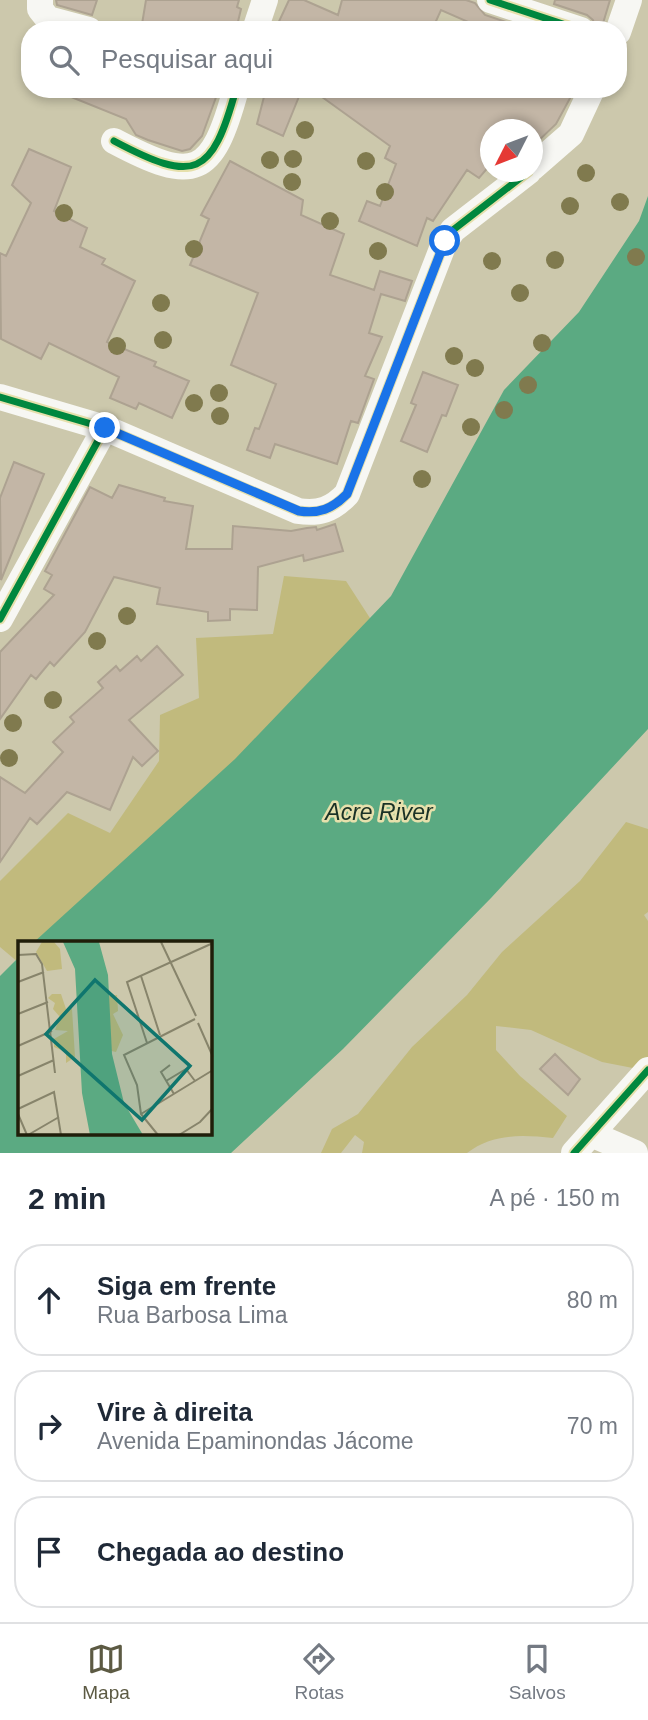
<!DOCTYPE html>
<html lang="pt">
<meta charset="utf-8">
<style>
:root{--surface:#fff;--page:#f2f2f3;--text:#1f2937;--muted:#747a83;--line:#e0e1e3;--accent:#5c5a43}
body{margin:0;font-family:Arial,sans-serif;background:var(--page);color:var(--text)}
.compass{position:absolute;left:480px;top:119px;width:63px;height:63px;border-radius:50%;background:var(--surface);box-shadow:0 4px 10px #0003;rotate:228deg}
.stop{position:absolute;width:21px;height:21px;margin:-16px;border:5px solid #1a73e8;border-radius:50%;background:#fff}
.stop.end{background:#1a73e8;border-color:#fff;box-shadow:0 2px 7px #0008}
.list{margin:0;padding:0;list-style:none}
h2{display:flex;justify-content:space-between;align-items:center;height:91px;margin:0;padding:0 28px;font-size:30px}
h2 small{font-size:23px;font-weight:400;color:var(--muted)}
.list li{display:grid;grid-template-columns:46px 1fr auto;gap:21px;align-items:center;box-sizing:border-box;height:112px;margin:0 14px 14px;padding:0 14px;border:2px solid var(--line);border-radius:28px}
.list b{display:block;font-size:26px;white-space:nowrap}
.list p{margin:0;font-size:23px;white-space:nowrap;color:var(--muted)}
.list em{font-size:23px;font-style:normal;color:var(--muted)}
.icon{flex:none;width:38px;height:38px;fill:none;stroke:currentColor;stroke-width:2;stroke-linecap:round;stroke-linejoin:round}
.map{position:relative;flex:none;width:648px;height:1153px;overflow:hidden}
.search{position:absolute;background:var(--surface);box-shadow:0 4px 10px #0003;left:21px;right:21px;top:21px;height:77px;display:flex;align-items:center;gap:18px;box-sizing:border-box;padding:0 24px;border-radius:28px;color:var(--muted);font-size:26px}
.sheet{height:469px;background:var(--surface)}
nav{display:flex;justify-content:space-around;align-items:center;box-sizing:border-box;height:98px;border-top:2px solid var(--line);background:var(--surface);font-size:19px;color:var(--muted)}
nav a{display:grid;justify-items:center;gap:4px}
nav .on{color:var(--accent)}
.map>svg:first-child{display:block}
.green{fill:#c1ba7d}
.water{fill:#5baa82}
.building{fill:#c3b6a6;stroke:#ada291;stroke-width:2}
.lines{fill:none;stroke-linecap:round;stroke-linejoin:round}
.minor{stroke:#f7f7f3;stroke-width:26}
.cycleway-casing{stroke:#e6e0ac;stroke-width:11}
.cycleway{stroke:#00873e;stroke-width:7}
.tree{fill:#807a4e}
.route{stroke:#1a73e8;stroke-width:9}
.labels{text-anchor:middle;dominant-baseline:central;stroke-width:5;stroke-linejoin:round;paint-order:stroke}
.water-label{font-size:23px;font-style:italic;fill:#1a3226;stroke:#e6e0ac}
.inset-road{fill:none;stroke:#87846b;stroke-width:2}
.view{fill:#0f766e;fill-opacity:0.15;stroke:#0f766e;stroke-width:3.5}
.inset-edge{fill:none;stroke:#201e0a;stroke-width:3.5}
</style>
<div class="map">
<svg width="648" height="1153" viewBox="0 0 648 1153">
<rect width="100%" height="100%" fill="#ccc8ac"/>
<!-- green -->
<path class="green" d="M284,576L346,581L390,649L77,943H19V963L0,947V881L68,813L110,833L159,761L160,715L199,698L196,638L273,634Z
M626,822L648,829V912L644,915L648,921V1060L638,1069L602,1062L531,1030L496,1026V1050L520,1076L567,1116L553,1138C522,1135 493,1133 467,1153H362L364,1142L355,1135L341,1153H321L332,1129L358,1114L412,1047L467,995L502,952L580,881Z"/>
<!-- water -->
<path class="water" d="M648,196V729L491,898L343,1049L231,1153H0V976L19,957V1134H210V943H33L235,759L391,596L504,390L579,312L639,221Z"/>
<!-- building -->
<path class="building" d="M56,0H97L92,15L57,5Z
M146,0H239L237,7L241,9L236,30H141Z
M289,0H304L338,15L342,0H466L475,3L485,15L530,30H472L473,24L441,10L432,30H275Z
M555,0H610L601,30H596L593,20L587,15L554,4Z
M219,89L202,136L190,149L182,151L148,140L136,135L126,119L54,90Z
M266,89H302L283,136L257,124Z
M311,89H575L556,124L533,146V130H491V164L479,178L467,170L433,221L427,218L417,246L359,221L367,201L380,206L396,164L385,158L390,146Z
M29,149L71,167L54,211L87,228L80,247L105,259L102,264L135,281L107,342L156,362L154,366L189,381L172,418L139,403L136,409L110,398L119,377L49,343L41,359L1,339L0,253L6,256L31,203L12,185Z
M230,161L303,200L301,215L344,234L330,275L374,290L380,271L412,281L405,301L381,294L369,333L382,337L365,376L374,379L358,423L351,421L337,464L275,444L270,458L247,450L255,428L259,429L276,384L231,365L258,293L190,265L209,219L201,215Z
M423,372L458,385L446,416L442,415L427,452L401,441L416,405L411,403Z
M14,462L44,474L1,580L0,498Z
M119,485L165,498L164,501L193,506L186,549H232L233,526L291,531L307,528L316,527L317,530L335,524L343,551L304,561L303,555L258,567L257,610L230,609V620L208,621V612L157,604L160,588L114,577L85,632L54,666L50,662L36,679L31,675L0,719V652L54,595L44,589L52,575L45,571L90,487L112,498Z
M157,646L183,675L129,720L158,751L142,766L133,757L110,810L67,792L37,824L30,818L0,862V777L25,793L63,752L53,742L74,722L70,717L103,688L98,682L116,666L120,671L137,656L141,661Z
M555,1054L580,1079L568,1095L540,1069Z"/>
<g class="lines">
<!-- minor -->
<path class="minor" d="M40,0V9L48,19L89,30
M490,0L581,30
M255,30L265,0
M618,32L629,0
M114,141C195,184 212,177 236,89
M532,168L571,134L592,89
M0,397L105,428L298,511C319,514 332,510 347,494L445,241L453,230L528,172
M0,619L105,428
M591,1134L635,1153
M574,1153L648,1070"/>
<defs>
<path id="cycleway" d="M490,0L581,30
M114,141C195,184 212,177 236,89
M0,397L105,428L298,511C319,514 332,510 347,494L445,241L453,230L528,172
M0,619L105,428
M574,1153L648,1070"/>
</defs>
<!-- cycleway casing -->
<use href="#cycleway" class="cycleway-casing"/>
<!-- cycleway -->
<use href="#cycleway" class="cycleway"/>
</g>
<!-- trees -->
<g class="tree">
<circle cx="305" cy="130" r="9"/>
<circle cx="293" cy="159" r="9"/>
<circle cx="270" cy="160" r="9"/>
<circle cx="366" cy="161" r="9"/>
<circle cx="586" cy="173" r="9"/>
<circle cx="292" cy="182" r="9"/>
<circle cx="385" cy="192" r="9"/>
<circle cx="620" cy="202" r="9"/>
<circle cx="570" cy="206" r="9"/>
<circle cx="64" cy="213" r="9"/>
<circle cx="330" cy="221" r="9"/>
<circle cx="194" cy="249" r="9"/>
<circle cx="378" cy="251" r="9"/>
<circle cx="636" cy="257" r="9"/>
<circle cx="555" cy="260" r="9"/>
<circle cx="492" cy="261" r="9"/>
<circle cx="520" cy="293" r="9"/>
<circle cx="161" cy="303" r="9"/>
<circle cx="163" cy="340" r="9"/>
<circle cx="542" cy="343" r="9"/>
<circle cx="117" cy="346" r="9"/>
<circle cx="454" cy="356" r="9"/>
<circle cx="475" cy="368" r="9"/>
<circle cx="528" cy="385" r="9"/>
<circle cx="219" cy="393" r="9"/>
<circle cx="194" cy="403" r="9"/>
<circle cx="504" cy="410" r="9"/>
<circle cx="220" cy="416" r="9"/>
<circle cx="471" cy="427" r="9"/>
<circle cx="422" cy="479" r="9"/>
<circle cx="127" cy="616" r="9"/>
<circle cx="97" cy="641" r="9"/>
<circle cx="53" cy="700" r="9"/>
<circle cx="13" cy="723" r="9"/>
<circle cx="9" cy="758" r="9"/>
</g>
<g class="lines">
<!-- route -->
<path class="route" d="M105,428L299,511C319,514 332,509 347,494L445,241"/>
</g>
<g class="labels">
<!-- water labels -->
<g class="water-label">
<text x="379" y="812">Acre River</text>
</g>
</g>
<!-- overview -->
<g transform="translate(18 941)">
<rect width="194" height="194" fill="#ccc8ac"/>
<path d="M24,1H36L42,8L44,28L29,30L18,11ZM34,53H43L48,68L51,70L52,64L54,68L57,116L48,122V111L36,106V98L50,90L37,89L42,76L35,68L37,62L30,57ZM99,54L100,70L95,73L105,94L98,111L89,109V55Z" fill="#c1ba7d"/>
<path d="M45,1H81L90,34L94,113L106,162L125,194H72L64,152L57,28Z" fill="#5baa82"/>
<path class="inset-road" d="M143,1L178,75M0,14L18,13L24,23L37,132M123,35L142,94M0,41L26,31M0,73L30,61M180,82L195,116M129,102L109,41L195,2M0,105L34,90M152,124L143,131L156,153M0,135L36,119M148,140L168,128L177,140M0,168L36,151L43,194M0,173L9,194M123,173L195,129M10,194L41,176M140,194L123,173L119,144L106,114L177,78M161,194L182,181L195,167"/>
<path class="view" d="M77,39L172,125L124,179L28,93Z"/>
<rect width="194" height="194" class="inset-edge"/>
</g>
</svg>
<svg class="compass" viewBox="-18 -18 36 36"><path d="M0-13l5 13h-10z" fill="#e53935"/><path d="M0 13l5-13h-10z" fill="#747a83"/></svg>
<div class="stop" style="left:445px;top:241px"></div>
<div class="stop end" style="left:105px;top:428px"></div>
<div class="search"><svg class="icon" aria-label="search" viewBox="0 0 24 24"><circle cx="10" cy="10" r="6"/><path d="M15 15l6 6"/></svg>Pesquisar aqui</div>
</div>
<section class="sheet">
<h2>2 min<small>A pé · 150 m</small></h2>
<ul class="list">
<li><svg class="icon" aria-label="ahead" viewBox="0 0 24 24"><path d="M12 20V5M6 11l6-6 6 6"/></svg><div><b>Siga em frente</b><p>Rua Barbosa Lima</p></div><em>80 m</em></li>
<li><svg class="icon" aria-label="right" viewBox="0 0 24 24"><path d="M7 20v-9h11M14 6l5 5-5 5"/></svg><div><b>Vire à direita</b><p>Avenida Epaminondas Jácome</p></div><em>70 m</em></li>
<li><svg class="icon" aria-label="arrive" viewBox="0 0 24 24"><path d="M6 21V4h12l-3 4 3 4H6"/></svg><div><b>Chegada ao destino</b></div></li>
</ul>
</section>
<nav>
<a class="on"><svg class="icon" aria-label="map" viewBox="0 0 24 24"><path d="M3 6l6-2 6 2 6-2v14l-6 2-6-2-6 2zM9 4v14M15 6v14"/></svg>Mapa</a>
<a><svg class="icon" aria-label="directions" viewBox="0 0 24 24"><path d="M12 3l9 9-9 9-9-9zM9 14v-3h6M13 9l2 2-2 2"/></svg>Rotas</a>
<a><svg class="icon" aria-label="saved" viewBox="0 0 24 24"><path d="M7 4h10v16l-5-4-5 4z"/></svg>Salvos</a>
</nav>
